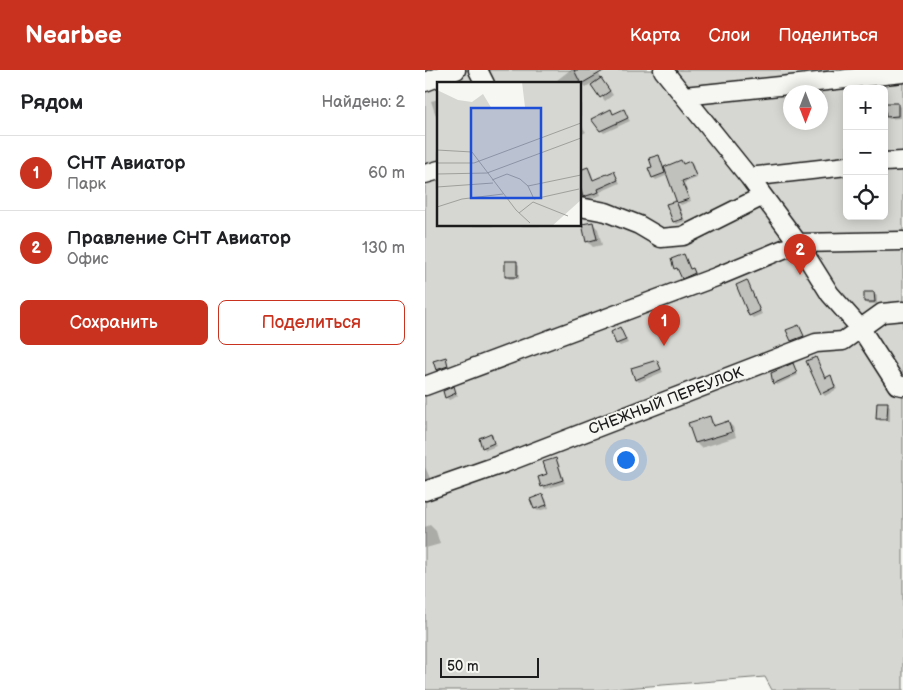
<!DOCTYPE html>
<html lang="ru">
<meta charset="utf-8">
<style>
:root{--surface:#fff;--page:#f6f6f6;--text:#202124;--muted:#757577;--line:#e0e0e0;--accent:#c8321e}
body{margin:0;font-family:"Balsamiq Sans",sans-serif;background:var(--page);color:var(--text)}
.controls{position:absolute;right:15px;top:15px;display:grid;overflow:hidden;border-radius:8px;box-shadow:0 2px 12px #0003}
.controls button{width:45px;height:45px;display:grid;place-items:center;padding:0;border:0;border-bottom:1px solid var(--line);background:var(--surface);color:var(--text);font:25px sans-serif}
.compass{position:absolute;left:358px;top:15px;width:45px;height:45px;border-radius:50%;background:var(--surface);box-shadow:0 2px 12px #0003;rotate:180deg}
.scale{position:absolute;left:15px;bottom:12px;width:99px;box-sizing:border-box;padding-left:5px;border:2px solid #1c1c1c;border-top:0;font-size:14px;line-height:18px;white-space:nowrap;color:#1c1c1c;-webkit-text-stroke:4px #f6f6f2;paint-order:stroke}
.you{position:absolute;left:200px;top:389px;width:18px;height:18px;margin:-12px;border:4px solid #fff;border-radius:50%;background:#1a73e8;box-shadow:0 0 0 8px #1a73e833}
.badge{display:grid;place-items:center;width:32px;height:32px;border-radius:50%;background:var(--accent);color:#fff;font-size:16px;font-weight:700}
.pin{position:absolute;translate:-50% -41px;filter:drop-shadow(0 1px 2px #0008)}
.pin::after{content:'';position:absolute;top:26px;width:18px;height:15px;background:inherit;clip-path:polygon(0 0,100% 0,50% 100%)}
.list{margin:0;padding:0;list-style:none}
h2{display:flex;justify-content:space-between;align-items:center;height:65px;margin:0;padding:0 20px;font-size:21px}
h2 small{font-size:16px;font-weight:400;color:var(--muted)}
.list li{display:grid;grid-template-columns:32px 1fr auto;gap:15px;align-items:center;box-sizing:border-box;height:75px;padding:0 20px;border-top:1px solid var(--line)}
.list b{display:block;font-size:19px;white-space:nowrap}
.list p{margin:0;font-size:16px;white-space:nowrap;color:var(--muted)}
.list em{font-size:16px;font-style:normal;color:var(--muted)}
.actions{display:flex;gap:10px;padding:15px 20px}
.actions a{flex:1;padding:11px 0;border:1px solid var(--accent);border-radius:8px;text-align:center;font-size:18px;color:var(--accent)}
.actions .main{background:var(--accent);color:#fff}
.icon{flex:none;width:28px;height:28px;fill:none;stroke:currentColor;stroke-width:2;stroke-linecap:round;stroke-linejoin:round}
.map{position:relative;flex:none;width:478px;height:620px;overflow:hidden}
header{display:flex;align-items:center;gap:30px;box-sizing:border-box;height:70px;padding:0 25px;background:var(--accent);color:#fff}
header strong{font-size:24px}
nav{display:flex;gap:28px;margin-inline-start:auto;font-size:18px}
main{display:flex}
aside{flex:1;background:var(--surface)}
.map>svg:first-child{display:block}
.green{fill:#d6d6d2;stroke:#797977;fill-rule:evenodd}
.shadow{fill:#0003}
.building{fill:#c0c0bd;stroke:#1c1c1c}
.lines{fill:none;stroke-linecap:round;stroke-linejoin:round}
.minor-casing{stroke:#1c1c1c;stroke-width:21}
.minor{stroke:#f6f6f2;stroke-width:18}
.labels{text-anchor:middle;dominant-baseline:central;stroke-width:4;stroke-linejoin:round;paint-order:stroke}
.street-label{font-size:15px;fill:#1c1c1c;stroke:#f6f6f2}
.inset-road{fill:none;stroke:#9f9f9c;stroke-width:1}
.view{fill:#1d4ed8;fill-opacity:0.15;stroke:#1d4ed8;stroke-width:2.5}
.inset-edge{fill:none;stroke:#1c1c1c;stroke-width:2.5}
</style>
<header>
<strong>Nearbee</strong>
<nav><a>Карта</a><a>Слои</a><a>Поделиться</a></nav>
</header>
<main>
<aside>
<h2>Рядом<small>Найдено: 2</small></h2>
<ul class="list">
<li><span class="badge">1</span><div><b>СНТ Авиатор</b><p>Парк</p></div><em>60 m</em></li>
<li><span class="badge">2</span><div><b>Правление СНТ Авиатор</b><p>Офис</p></div><em>130 m</em></li>
</ul>
<div class="actions"><a class="main">Сохранить</a><a>Поделиться</a></div>
</aside>
<div class="map">
<svg width="478" height="620" viewBox="0 0 478 620">
<rect width="100%" height="100%" fill="#f6f6f2"/>
<filter id="ink" filterUnits="userSpaceOnUse"><feTurbulence type="fractalNoise" baseFrequency=".02" numOctaves="2"/><feDisplacementMap in="SourceGraphic" scale="10" xChannelSelector="R" yChannelSelector="G"/><feConvolveMatrix kernelMatrix="1 2 1 2 8 2 1 2 1" color-interpolation-filters="sRGB"/></filter>
<g filter="url(#ink)">
<!-- green -->
<path class="green" d="M0,0H478V620H347L340,607L174,620H0ZM14,14H155V155H14ZM422,19H459V146H422ZM366,22H396V52H366Z"/>
<!-- shadow -->
<path class="shadow" d="M145,0H171L188,25L180,31L167,13L161,17L159,15L155,18V14H127Z
M14,29V55L6,31Z
M472,34L475,37V48L464,49L462,46Z
M185,40L189,45L198,40L205,51L179,63L176,60Z
M155,54L161,62L155,65Z
M233,86L239,98L256,91L259,95L265,93L268,95L272,108L259,113L266,131L256,135L253,132L243,105L231,110L228,107L229,98Z
M163,99L166,102L169,111L189,102L195,113L175,122L176,125L164,129L162,126L155,106V102Z
M251,132L254,135L260,151L252,154L249,152Z
M167,153L173,159L177,175L168,177L162,171Z
M258,185L266,200L268,199L272,206L260,211L254,200L250,198Z
M91,193L94,195V209H84L82,206Z
M321,212L337,244L328,248L325,245Z
M449,223L452,226V234H443L440,232Z
M373,256L380,269L370,273L367,271Z
M195,259L203,273L195,276L192,273Z
M20,288L25,299L15,302L12,300L10,292Z
M390,288L401,309L406,307L412,319L400,326L397,323Z
M232,291L238,302L214,312L211,309Z
M367,295L373,305L352,315L349,313Z
M29,318L33,326L24,330L21,327Z
M462,334L465,336V351H455L453,348Z
M285,348L291,356L303,352L308,357L311,367L276,378L271,373Z
M65,365L71,376L61,380L58,377Z
M130,390L133,392L140,413L120,419L117,416Z
M0,397L5,408L0,410Z
M118,426L121,429L124,438L113,441L110,439Z
M5,455L11,461L15,474L1,478L0,477V457Z"/>
<!-- building -->
<path class="building" d="M149,0H180L156,14Z
M176,8L185,21L175,28L166,15Z
M460,33H473V46L461,47Z
M186,39L188,44L199,39L203,48L175,61L166,49Z
M234,85L240,103L227,108L223,98L227,97L224,88Z
M256,90L258,94L265,91L271,106L257,111L264,129L252,133L239,97Z
M163,97L168,110L189,101L193,110L173,119L174,122L158,127L155,117V100Z
M251,131L258,149L248,152L241,134Z
M168,152L172,169L161,172L157,154Z
M259,184L265,199L268,198L270,203L257,209L252,198L249,199L246,189Z
M80,191H92V207H80Z
M322,210L335,241L324,246L311,215Z
M439,222H449L450,232H439Z
M374,255L379,266L366,271L361,260Z
M195,257L201,270L191,274L186,262Z
M21,287L23,296L11,300L8,291Z
M391,287L400,308L406,305L410,317L396,324L381,291Z
M232,290L236,299L210,310L206,298Z
M368,293L372,303L348,314L346,303Z
M29,316L31,323L20,328L18,321Z
M452,332H463L462,349H451Z
M285,346L288,356L303,351L307,362L270,373L263,353Z
M66,363L69,373L57,378L54,368Z
M131,388L138,410L116,417L113,407L122,404L118,392Z
M118,424L122,435L109,439L105,429Z"/>
<g class="lines">
<defs>
<path id="minor" d="M53,0L60,14
M238,0L324,107L373,173L405,224L436,259L472,315L478,316
M0,12L31,0
M259,26L478,3
M459,92L478,91
M0,104L14,100
M324,107L422,96
M155,137L181,142L214,155L236,168L258,166L338,126
M0,316L291,207L373,173L478,171
M0,421L80,393L391,273L418,271L457,243L478,241"/>
</defs>
<!-- minor casing -->
<use href="#minor" class="minor-casing"/>
<!-- minor -->
<use href="#minor" class="minor"/>
</g>
</g>
<g class="labels">
<!-- street labels -->
<g class="street-label">
<text transform="translate(241 331) rotate(-21)">СНЕЖНЫЙ ПЕРЕУЛОК</text>
</g>
</g>
<!-- overview -->
<g transform="translate(12 12)">
<rect width="144" height="144" fill="#f6f6f2"/>
<path d="M85,0H144V118L115,144H0V8L21,18L35,20L46,12L55,27L88,25Z" fill="#d6d6d2"/>
<path class="inset-road" d="M0,68L35,70L79,128L93,141M0,81H37L144,41M0,92L50,91L144,56M55,98L70,92L83,97L91,104L144,93M91,104L97,117L142,107M0,105L56,101M96,120L131,134M0,125L25,117L66,112M82,131L96,120"/>
<path class="view" d="M34,26H104V116H34Z"/>
<rect width="144" height="144" class="inset-edge"/>
</g>
</svg>
<div class="controls">
<button>+</button>
<button>−</button>
<button><svg class="icon" aria-label="locate" viewBox="0 0 24 24"><circle cx="12" cy="12" r="6"/><path d="M12 2v4M12 18v4M2 12h4M18 12h4"/></svg></button>
</div>
<svg class="compass" viewBox="-18 -18 36 36"><path d="M0-13l5 13h-10z" fill="#e53935"/><path d="M0 13l5-13h-10z" fill="#757577"/></svg>
<div class="scale">50 m</div>
<div class="you"></div>
<div class="pin badge" style="left:239px;top:276px">1</div>
<div class="pin badge" style="left:375px;top:205px">2</div>
</div>
</main>
